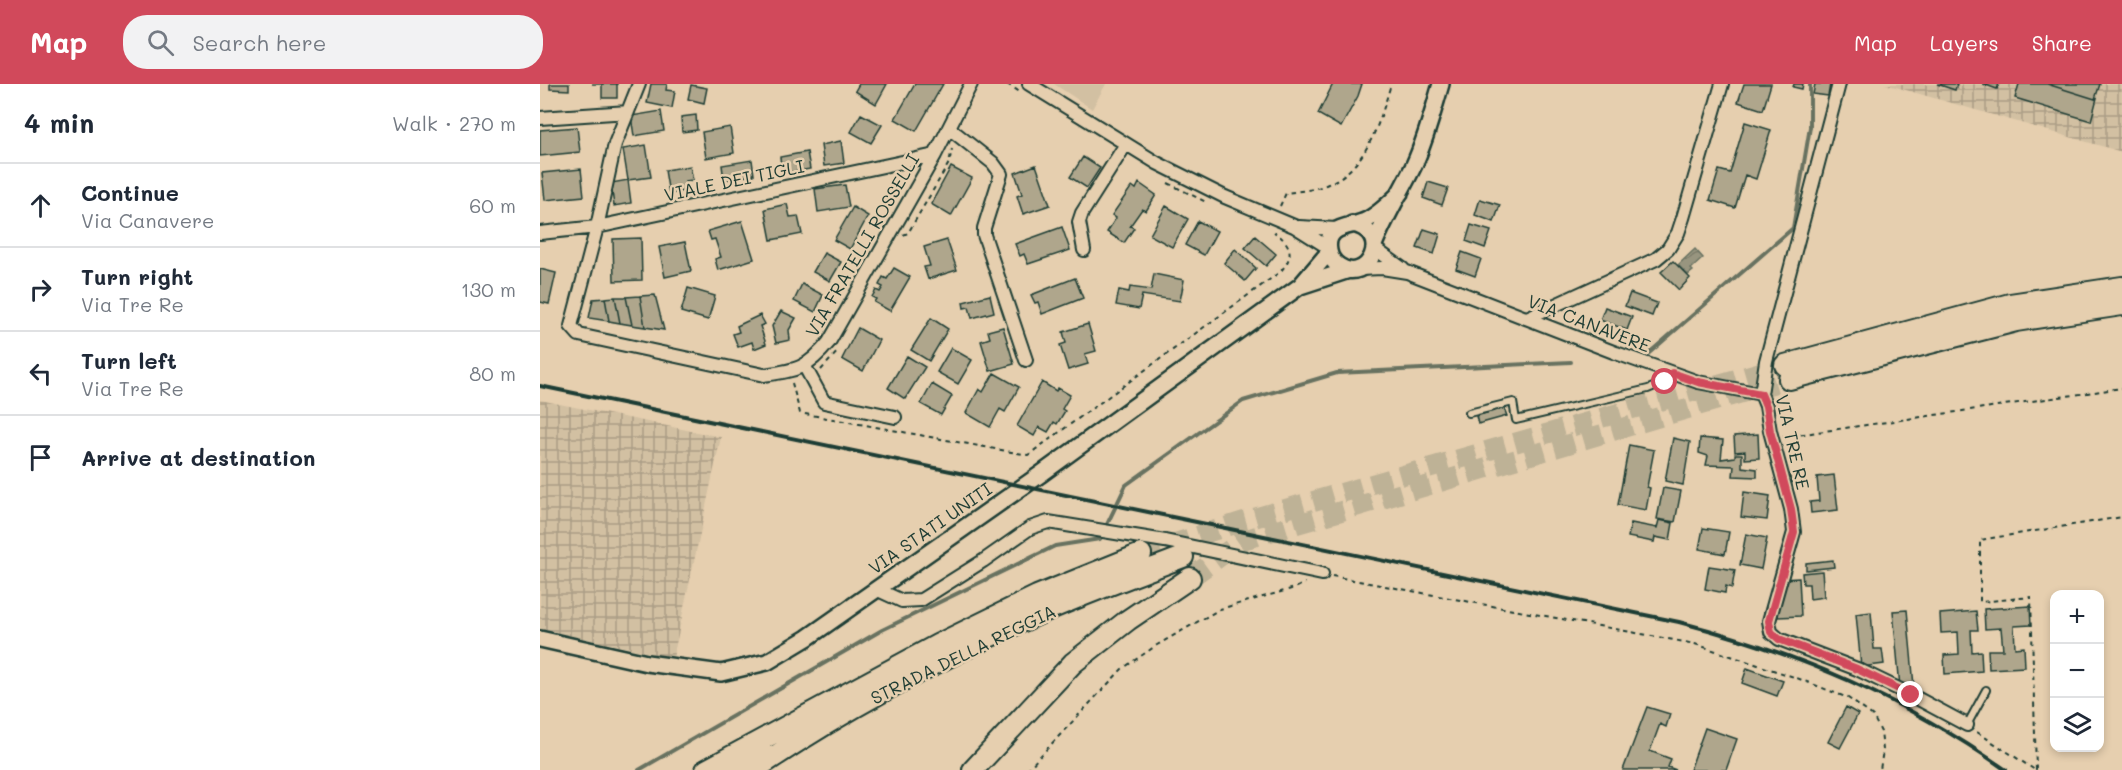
<!DOCTYPE html>
<meta charset="utf-8">
<style>
:root{--surface:#fff;--page:#f2f2f3;--text:#1f2937;--muted:#747a83;--line:#e0e1e3;--accent:#d1495b}
body{margin:0;font-family:Mali,sans-serif;background:var(--page);color:var(--text)}
.controls{position:absolute;right:18px;bottom:18px;display:grid;overflow:hidden;border-radius:12px;box-shadow:0 3px 9px #0003}
.controls button{width:54px;height:54px;display:grid;place-items:center;padding:0;border:0;border-bottom:2px solid var(--line);background:var(--surface);color:var(--text);font:30px sans-serif}
.stop{position:absolute;width:18px;height:18px;margin:-14px;border:4px solid #d1495b;border-radius:50%;background:#fff}
.stop.end{background:#d1495b;border-color:#fff;box-shadow:0 2px 6px #0008}
.list{margin:0;padding:0;list-style:none}
h2{display:flex;justify-content:space-between;align-items:center;height:78px;margin:0;padding:0 24px;font-size:26px}
h2 small{font-size:20px;font-weight:400;color:var(--muted)}
.list li{display:grid;grid-template-columns:39px 1fr auto;gap:18px;align-items:center;box-sizing:border-box;height:84px;padding:0 24px;border-top:2px solid var(--line)}
.list b{display:block;font-size:22px;white-space:nowrap}
.list p{margin:0;font-size:20px;white-space:nowrap;color:var(--muted)}
.list em{font-size:20px;font-style:normal;color:var(--muted)}
.icon{flex:none;width:33px;height:33px;fill:none;stroke:currentColor;stroke-width:2;stroke-linecap:round;stroke-linejoin:round}
.map{position:relative;flex:none;width:1582px;height:686px;overflow:hidden}
header{display:flex;align-items:center;gap:36px;box-sizing:border-box;height:84px;padding:0 30px;background:var(--accent);color:#fff}
header strong{font-size:28px}
nav{display:flex;gap:33px;margin-inline-start:auto;font-size:21px}
.search{width:420px;height:54px;background:var(--page);display:flex;align-items:center;gap:15px;box-sizing:border-box;padding:0 21px;border-radius:24px;color:var(--muted);font-size:22px}
main{display:flex}
aside{flex:1;background:var(--surface)}
.map>svg:first-child{display:block}
.built{fill:#d2c0a2}
.industrial{fill:url(#industrial-grid)}
.water{fill:url(#water-waves);stroke:#687261;stroke-width:1.5}
.lines{fill:none;stroke-linecap:round;stroke-linejoin:round}
.stream{stroke:#687261;stroke-width:4}
.building{fill:#afa68c;stroke:#1f3d34;stroke-width:1.5}
.trunk-tunnel{stroke:#beb296;stroke-width:20;stroke-dasharray:20 10;stroke-linecap:butt}
.service-casing{stroke:#1f3d34;stroke-width:10}
.minor-casing{stroke:#1f3d34;stroke-width:16}
.tertiary-casing{stroke:#1f3d34;stroke-width:20}
.trunk-casing{stroke:#1f3d34;stroke-width:24}
.path{stroke:#1f3d34;stroke-width:2;stroke-dasharray:4.5 4.5;stroke-linecap:butt}
.service{stroke:#e6cfaf;stroke-width:6}
.minor{stroke:#e6cfaf;stroke-width:12}
.tertiary{stroke:#e6cfaf;stroke-width:15}
.trunk{stroke:#e6cfaf;stroke-width:20}
.rail{stroke:#1f3d34;stroke-width:4}
.route{stroke:#d1495b;stroke-width:8}
.labels{text-anchor:middle;dominant-baseline:central;stroke-width:5;stroke-linejoin:round;paint-order:stroke}
.street-label{font-size:18px;fill:#1f3d34;stroke:#e6cfaf}
</style>
<header>
<strong>Map</strong>
<div class="search"><svg class="icon" aria-label="search" viewBox="0 0 24 24"><circle cx="10" cy="10" r="6"/><path d="M15 15l6 6"/></svg>Search here</div>
<nav><a>Map</a><a>Layers</a><a>Share</a></nav>
</header>
<main>
<aside>
<h2>4 min<small>Walk · 270 m</small></h2>
<ul class="list">
<li><svg class="icon" aria-label="ahead" viewBox="0 0 24 24"><path d="M12 20V5M6 11l6-6 6 6"/></svg><div><b>Continue</b><p>Via Canavere</p></div><em>60 m</em></li>
<li><svg class="icon" aria-label="right" viewBox="0 0 24 24"><path d="M7 20v-9h11M14 6l5 5-5 5"/></svg><div><b>Turn right</b><p>Via Tre Re</p></div><em>130 m</em></li>
<li><svg class="icon" aria-label="left" viewBox="0 0 24 24"><path d="M17 20v-9H6M10 6l-5 5 5 5"/></svg><div><b>Turn left</b><p>Via Tre Re</p></div><em>80 m</em></li>
<li><svg class="icon" aria-label="arrive" viewBox="0 0 24 24"><path d="M6 21V4h12l-3 4 3 4H6"/></svg><div><b>Arrive at destination</b></div></li>
</ul>
</aside>
<div class="map">
<svg width="1582" height="686" viewBox="0 0 1582 686">
<defs>
<pattern id="industrial-grid" width="8" height="8" patternUnits="userSpaceOnUse" patternTransform="scale(1.5)"><rect width="8" height="8" fill="#d2c0a2"/><path d="M0 4h8M4 0v8" fill="none" stroke="#aa9d85"/></pattern>
<pattern id="water-waves" width="16" height="10" patternUnits="userSpaceOnUse" patternTransform="scale(1.5)"><rect width="16" height="10" fill="#98957f"/><path d="M0 5q4-4 8 0t8 0" fill="none" stroke="#7b7b69"/></pattern>
</defs>
<rect width="100%" height="100%" fill="#e6cfaf"/>
<filter id="ink" filterUnits="userSpaceOnUse"><feTurbulence type="fractalNoise" baseFrequency=".0167" numOctaves="2"/><feDisplacementMap in="SourceGraphic" scale="12" xChannelSelector="R" yChannelSelector="G"/><feConvolveMatrix kernelMatrix="1 2 1 2 8 2 1 2 1" color-interpolation-filters="sRGB"/></filter>
<g filter="url(#ink)">
<!-- built -->
<path class="built" d="M514,0H566L552,25Z"/>
<!-- industrial -->
<path class="industrial" d="M1345,0H1582V68Z
M0,316L181,353L133,574L0,545Z"/>
<!-- water -->
<path class="water" d="M1155,165L1163,174L1151,185L1153,187L1148,191L1138,181Z"/>
<g class="lines">
<!-- stream -->
<path class="stream" d="M1108,270L1253,144L1270,43V0
M99,686L342,546L515,462L560,455L586,401L703,317L797,289L1031,278"/>
</g>
<!-- building -->
<path class="building" d="M10,0H29V6L10,5Z
M52,0H77V14H62V0Z
M111,0H127L126,6L135,7L132,24L107,19Z
M319,0H347L336,20L315,7Z
M375,0H403L376,47L355,35Z
M793,0H822L818,12L801,43L778,30Z
M1204,0H1231L1223,26L1198,18Z
M1254,0H1263L1262,5L1253,3Z
M1275,0H1290L1288,12L1273,10Z
M1397,0H1417L1415,6Z
M1443,0H1459L1457,5Z
M1479,0H1507L1555,15L1557,14L1551,37L1475,14Z
M1507,0H1560L1555,15Z
M151,1L167,4L164,19L148,15Z
M121,27L124,47L94,52L91,32Z
M321,30L342,41L331,59L311,48Z
M156,31L157,46L142,48L141,33Z
M1205,38L1231,46L1216,95L1205,91L1195,124L1170,116L1179,86L1190,89Z
M37,43L40,68L0,72V46Z
M190,43L194,69L166,74L162,48Z
M301,57L304,79L284,82L281,61Z
M106,61L111,93L88,96L83,65Z
M267,68L270,85L242,90L240,73Z
M543,73L560,84L547,104L530,93Z
M212,76L214,91L184,96L182,81Z
M496,81L510,121L483,130L477,112L482,110L475,89Z
M150,82L153,96L146,97L148,106L129,110L125,86Z
M411,83L432,94L411,132L391,120Z
M41,85L44,112L5,116L2,89Z
M88,96L91,119L74,122L71,99Z
M888,98L908,104L902,121L883,114Z
M599,99L616,111L606,127L602,125L590,142L594,144L584,159L567,148L576,134L572,131L592,102L596,105Z
M305,101L309,123L278,128L275,105Z
M940,115L960,121L954,138L935,131Z
M247,120L250,133L258,132L262,150L231,156L225,125Z
M626,122L648,135L632,163L610,151Z
M313,123L328,132L310,165L294,156Z
M202,137L214,175L178,186L175,175L181,173L175,155L171,156L168,147Z
M658,137L677,147L664,171L645,161Z
M931,141L951,147L945,164L926,157Z
M522,143L530,166L488,180L484,170L480,172L475,160Z
M884,145L900,150L894,170L877,164Z
M715,152L736,170L726,182L705,164Z
M101,154L102,196L74,197L73,155Z
M407,156L417,186L388,195L384,183L390,182L384,163Z
M145,158L151,187L125,193L119,163Z
M695,165L716,184L705,197L684,179Z
M922,168L941,175L935,192L916,185Z
M284,169L301,178L290,197L273,188Z
M1133,177L1150,194L1139,206L1121,188Z
M354,184L370,193L350,227L334,218L336,215L332,213L336,206L340,208L343,203L339,201L343,193L347,195Z
M0,185L16,189L9,220L0,218Z
M614,190L644,196L640,217L602,211L599,225L576,221L579,206L589,208L590,203L611,206Z
M535,194L543,214L502,230L498,218L495,219L491,211Z
M262,200L283,211L275,228L254,217Z
M148,204L175,212L168,236L141,228Z
M1090,209L1117,219L1112,232L1085,222Z
M115,211L124,246L105,243L100,212Z
M450,211L454,228L432,234L429,223L424,224L423,218Z
M100,212L105,243L92,241L86,213Z
M75,213L80,239L69,237L65,214Z
M75,213H86L92,241L80,239Z
M65,214L69,237L49,234L53,215Z
M1065,223L1092,233L1087,246L1060,236Z
M241,227L256,234L249,246L250,256L236,259L232,242Z
M220,231L225,240L220,242L226,260L214,265L212,258L198,263L193,250L199,248L197,242Z
M391,234L408,245L389,277L371,266Z
M548,240L556,267L545,270L548,280L528,286L520,261L526,259L523,248Z
M463,243L474,280L450,287L441,257L450,254L448,247Z
M318,244L339,256L323,287L302,275Z
M411,264L432,276L418,300L397,288Z
M367,272L385,283L365,315L348,304Z
M454,289L479,303L465,328L460,325L450,343L426,329L439,305L443,308Z
M502,298L516,307L518,304L530,311L522,325L525,327L517,340L514,338L508,348L499,343L494,352L477,342Z
M392,300L412,312L401,331L381,320Z
M964,324L967,332L938,340L936,332Z
M1218,350L1219,374L1205,375V367L1195,368L1194,352Z
M1133,354L1150,358L1143,401L1125,397Z
M1160,354L1183,356L1181,375L1195,373V370H1202V383L1217,385V393L1193,392L1194,382L1166,381L1168,372L1159,369Z
M1089,361L1114,366L1107,403L1110,404L1106,426L1078,421Z
M1294,391L1298,426L1271,429L1270,418L1279,417L1277,393Z
M1123,404L1141,407L1135,438L1117,435Z
M1204,408L1230,412L1227,436L1201,433Z
M1119,436L1133,439L1130,456L1115,453L1114,458L1088,453L1091,439L1117,444Z
M1163,444L1189,448L1185,470L1159,465Z
M1206,450L1227,454L1221,485L1200,481Z
M1293,476L1294,483L1266,486V479Z
M1169,482L1195,486L1192,504L1186,502L1185,509L1165,505Z
M1282,487L1284,513L1270,515L1269,500H1263L1262,489Z
M1259,494L1261,532L1238,533L1237,511L1241,495Z
M1490,522L1491,541L1474,542L1475,564L1484,563L1485,583L1449,585L1448,566H1463L1461,544L1445,545L1444,525Z
M1367,526L1374,602L1360,603L1353,527Z
M1436,527L1438,546H1431L1432,568L1441,567L1442,587L1405,590L1404,571L1419,570L1418,548L1401,549L1400,530Z
M1331,528L1334,565H1342L1344,580L1321,583L1316,530Z
M1207,584L1243,597L1237,612L1202,599Z
M1107,623L1130,630L1126,643L1120,640L1110,667L1131,675L1128,683L1136,686H1083Z
M1306,623L1318,630L1300,664L1288,658Z
M1165,644L1197,655L1186,686H1150Z"/>
<g class="lines">
<!-- trunk-tunnel -->
<path class="trunk-tunnel" d="M601,470L704,437L1245,281
M650,494L703,456L1249,295"/>
<defs>
<path id="service" d="M929,329L973,318L976,336L1108,305L1125,298L1132,290
M1427,641L1446,606"/>
<path id="minor" d="M99,0L75,60L57,143L31,242L39,251L224,291C257,286 267,285 289,258L395,71L431,0
M489,0L617,79L685,113L754,142L789,164
M1299,0L1226,277L1221,310L1226,322L1230,347L1251,425L1254,448L1229,537L1231,548L1239,555L1317,585L1371,611L1427,641
M0,34L88,28
M409,44L453,79L461,90L444,144V151L486,276
M759,143L797,145
M0,149L57,143L395,71
M834,164L863,185
M544,166L539,138L542,129L586,60
M819,185L842,184L867,188L1076,269L1158,298L1221,310
M987,234L1116,175L1128,165L1138,149L1143,134L1182,0
M264,281L284,318L355,333
M336,505L362,517L381,516L443,477L490,444L508,438L625,457L782,490"/>
<path id="tertiary" d="M812,140C854,148 828,202 799,182C793,178 790,173 789,167C784,139 813,144 827,136C840,129 850,119 860,109
M834,161C845,133 861,108 874,81C886,55 893,27 901,0
M760,202L809,186
M0,555L107,579L181,589L227,578L267,554L501,390L760,202L789,168"/>
<path id="trunk" d="M1245,281L1470,220L1582,203
M1249,295L1476,237L1582,221
M166,686L397,561L497,512L601,470
M195,686L222,668
M214,686C303,626 404,572 503,528C549,508 596,491 643,473
M433,686L533,579L588,536L650,494"/>
</defs>
<!-- service casing -->
<use href="#service" class="service-casing"/>
<!-- minor casing -->
<use href="#minor" class="minor-casing"/>
<!-- tertiary casing -->
<use href="#tertiary" class="tertiary-casing"/>
<!-- trunk casing -->
<use href="#trunk" class="trunk-casing"/>
<!-- path -->
<path class="path" d="M467,0L480,8
M628,99L668,119
M740,122L746,109C760,107 775,106 788,100C827,84 840,37 851,0
M363,151L368,149L409,79L412,65
M281,286L299,266
M252,299L260,329L488,371L740,188C755,172 752,160 734,148
M1243,353L1582,304
M792,492L1155,560L1257,594L1308,614L1333,632L1341,648L1343,666L1340,686
M1437,648L1495,686
M487,686L582,585L617,561L680,525L755,504L765,499
M1496,686L1491,513L1440,518V456L1582,433"/>
<!-- service -->
<use href="#service" class="service"/>
<!-- minor -->
<use href="#minor" class="minor"/>
<!-- tertiary -->
<use href="#tertiary" class="tertiary"/>
<!-- trunk -->
<use href="#trunk" class="trunk"/>
<!-- rail -->
<path class="rail" d="M0,302L1139,538C1259,569 1365,615 1466,686"/>
</g>
</g>
<g class="lines" filter="url(#ink)">
<!-- route -->
<path class="route" d="M1125,298L1132,289L1158,298L1221,310L1226,322L1230,347L1251,425L1254,448L1229,537L1231,548L1239,555L1317,585L1371,611"/>
</g>
<g class="labels">
<!-- street labels -->
<g class="street-label">
<text transform="translate(194 96) rotate(-12)">VIALE DEI TIGLI</text>
<text transform="translate(322 161) rotate(-60)">VIA FRATELLI ROSSELLI</text>
<text transform="translate(1049 239) rotate(21)">VIA CANAVERE</text>
<text transform="translate(1253 358) rotate(77)">VIA TRE RE</text>
<text transform="translate(390 444) rotate(-35)">VIA STATI UNITI</text>
<text transform="translate(423 570) rotate(-26)">STRADA DELLA REGGIA</text>
</g>
</g>
</svg>
<div class="controls">
<button>+</button>
<button>−</button>
<button><svg class="icon" aria-label="layers" viewBox="0 0 24 24"><path d="M12 4l9 5-9 5-9-5zM3 14l9 5 9-5"/></svg></button>
</div>
<div class="stop" style="left:1125px;top:298px"></div>
<div class="stop end" style="left:1371px;top:611px"></div>
</div>
</main>
